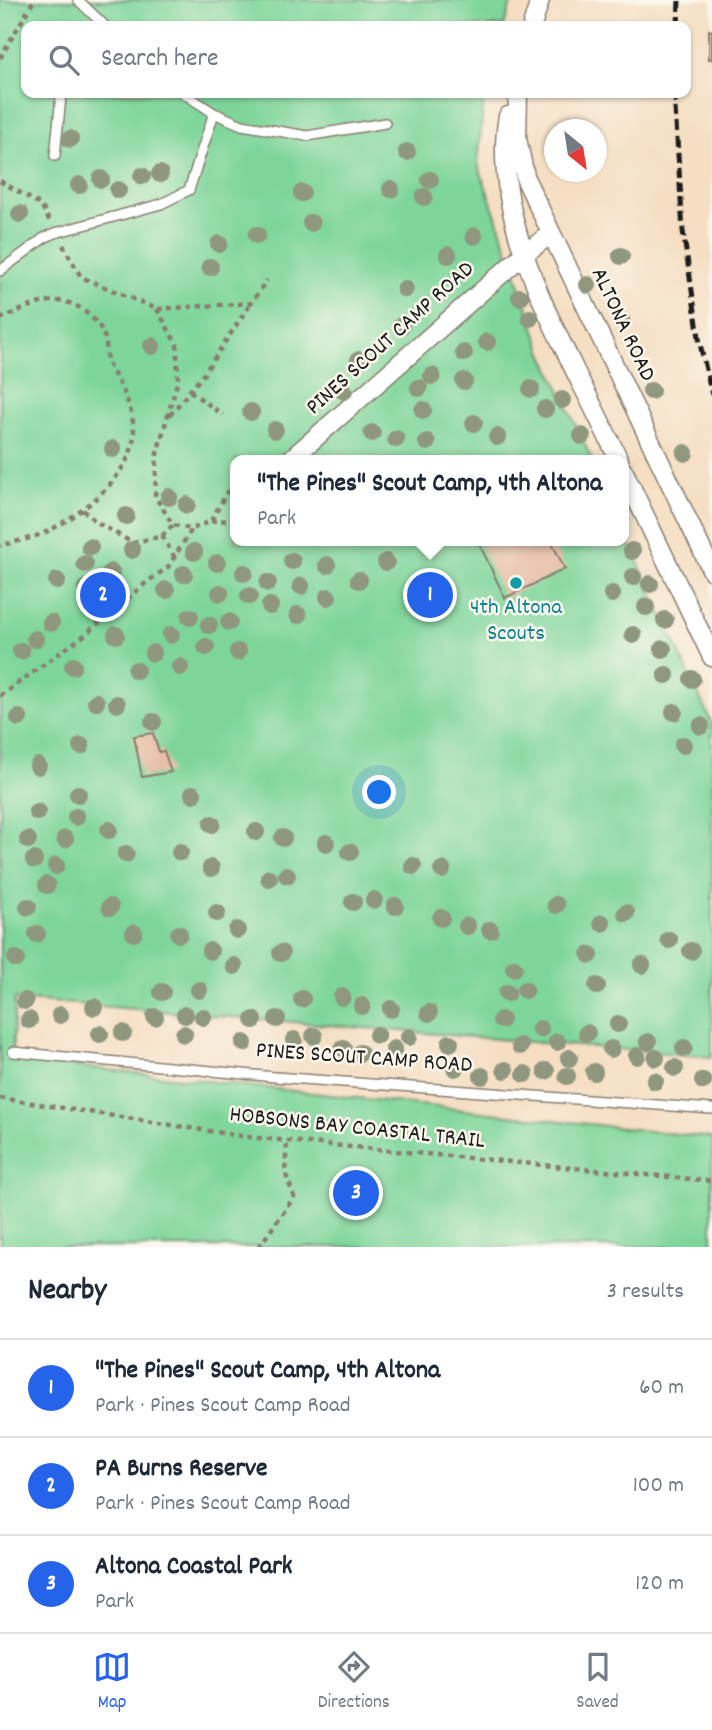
<!DOCTYPE html>
<meta charset="utf-8">
<style>
:root{--surface:#fff;--page:#f6f6f7;--text:#1f2937;--muted:#747a83;--line:#e0e1e3;--accent:#2563eb}
body{margin:0;font-family:Dekko,sans-serif;background:var(--page);color:var(--text)}
.compass{position:absolute;left:544px;top:119px;width:63px;height:63px;border-radius:50%;background:var(--surface);box-shadow:0 2px 5px #0004;rotate:150deg}
.you{position:absolute;left:380px;top:793px;width:24px;height:24px;margin:-18px;border:5px solid #fff;border-radius:50%;background:#1a73e8;box-shadow:0 0 0 10px #1a73e833}
.badge{display:grid;place-items:center;width:46px;height:46px;border-radius:50%;background:var(--accent);color:#fff;font-size:23px;font-weight:700}
.pin{position:absolute;translate:-50% -50%;border:4px solid #fff;box-shadow:0 2px 7px #0006}
.popup{position:absolute;left:230px;top:455px;width:399px;height:91px;box-sizing:border-box;display:grid;place-content:center;border-radius:14px;background:var(--surface);filter:drop-shadow(0 2px 5px #0005);font-size:23px;white-space:nowrap;color:var(--muted)}
.popup b{font-size:26px;color:var(--text)}
.popup::after{content:'';position:absolute;left:50%;top:100%;margin-left:-14px;border:14px solid transparent;border-top-color:var(--surface)}
.list{margin:0;padding:0;list-style:none}
h2{display:flex;justify-content:space-between;align-items:center;height:91px;margin:0;padding:0 28px;font-size:30px}
h2 small{font-size:23px;font-weight:400;color:var(--muted)}
.list li{display:grid;grid-template-columns:46px 1fr auto;gap:21px;align-items:center;box-sizing:border-box;height:98px;padding:0 28px;border-top:2px solid var(--line)}
.list b{display:block;font-size:26px;white-space:nowrap}
.list p{margin:0;font-size:23px;white-space:nowrap;color:var(--muted)}
.list em{font-size:23px;font-style:normal;color:var(--muted)}
.icon{flex:none;width:38px;height:38px;fill:none;stroke:currentColor;stroke-width:2;stroke-linecap:round;stroke-linejoin:round}
.map{position:relative;flex:none;width:712px;height:1247px;overflow:hidden}
.search{position:absolute;background:var(--surface);box-shadow:0 2px 5px #0004;left:21px;right:21px;top:21px;height:77px;display:flex;align-items:center;gap:18px;box-sizing:border-box;padding:0 24px;border-radius:14px;color:var(--muted);font-size:26px}
.sheet{height:385px;background:var(--surface)}
nav{display:flex;justify-content:space-around;align-items:center;box-sizing:border-box;height:98px;border-top:2px solid var(--line);background:var(--surface);font-size:19px;color:var(--muted)}
nav a{display:grid;justify-items:center;gap:4px}
nav .on{color:var(--accent)}
.map>svg:first-child{display:block}
.green{fill:#7dd59a;stroke:#4c785b;stroke-width:2}
.building{fill:#e5b9a1}
.lines{fill:none;stroke-linecap:round;stroke-linejoin:round}
.lane-casing{stroke:#887d6f;stroke-width:12}
.street-casing{stroke:#887d6f;stroke-width:21}
.path{stroke:#887d6f;stroke-width:4.5;stroke-dasharray:5 5;stroke-linecap:butt}
.lane{stroke:#fff;stroke-width:9}
.street{stroke:#fff;stroke-width:18}
.rail{stroke:#1c1c1c;stroke-width:5;stroke-dasharray:10 5;stroke-linecap:butt}
.tree{fill:#90977f}
.culture-dot{fill:#0f9aa8;stroke:#fbf7ec;stroke-width:2.5}
.labels{text-anchor:middle;dominant-baseline:central;stroke-width:5;stroke-linejoin:round;paint-order:stroke}
.street-label{font-size:23px;fill:#1c1c1c;stroke:#fbf7ec}
.culture-label{font-size:23px;fill:#0d838f;stroke:#fbf7ec}
</style>
<div class="map">
<svg width="712" height="1247" viewBox="0 0 712 1247">
<rect width="100%" height="100%" fill="#fbf7ec"/>
<filter id="ink" filterUnits="userSpaceOnUse"><feTurbulence type="fractalNoise" baseFrequency=".0143" numOctaves="2"/><feDisplacementMap in="SourceGraphic" scale="14" xChannelSelector="R" yChannelSelector="G"/><feConvolveMatrix kernelMatrix="1 2 1 2 8 2 1 2 1" color-interpolation-filters="sRGB"/></filter>
<filter id="wash" filterUnits="userSpaceOnUse"><feTurbulence type="fractalNoise" baseFrequency=".00686" numOctaves="4" result="noise"/><feDisplacementMap in="SourceGraphic" scale="28" xChannelSelector="R" yChannelSelector="G"/><feGaussianBlur stdDeviation="1.57" result="paint"/><feColorMatrix in="noise" values="0 0 0 0 0 0 0 0 0 0 0 0 0 0 0 0 0 1.4 0 .05"/><feComposite in="paint" operator="in"/></filter>
<g filter="url(#wash)">
<rect width="100%" height="100%" fill="#f5dec2"/>
<!-- green -->
<path class="green" d="M0,0H512L504,26H26V93H484L478,164L543,353L592,460H236V541H624V532L712,724V1057L15,999L12,1059L712,1138V1247H0Z"/>
<g id="blocks">
<!-- building -->
<path class="building" d="M709,30L712,31V59H709Z
M478,541H551L565,569L505,598Z
M153,733L159,752L164,751L171,772L142,777L134,736Z"/>
</g>
</g>
<g filter="url(#ink)">
<use href="#blocks" fill-opacity="0" stroke="#887d6f" stroke-width="2"/>
<g class="lines">
<defs>
<path id="lane" d="M78,0L105,26
M183,93L214,113L242,125L307,136L385,123
M55,156L61,97L65,93
M0,271L44,238L55,233L161,204L189,190L214,113
M13,1052L275,1077L712,1109"/>
<path id="street" d="M532,26L540,0
M518,93L517,139L526,180L712,571
M508,116C492,205 541,301 579,379C593,406 606,433 619,460
M290,460L524,254L551,234
M624,472L712,657"/>
</defs>
<!-- lane casing -->
<use href="#lane" class="lane-casing"/>
<!-- street casing -->
<use href="#street" class="street-casing"/>
<!-- path -->
<path class="path" d="M0,58L34,0
M0,181L41,205L50,222
M63,245L81,277L157,309L251,303L267,280
M157,309L177,345L178,380L157,453L155,496L173,525L192,529L211,521L230,487
M0,319C31,306 60,288 89,315C96,321 101,327 104,336C108,344 105,354 108,362C110,369 115,375 118,381C127,397 133,414 134,432C135,475 73,523 36,536C25,540 12,542 0,546
M190,391L223,415
M170,415L203,375L251,303
M83,510L96,522L133,543L162,536L175,558
M211,521L236,520
M162,536L173,525
M0,696L82,637L147,582L168,567L192,529
M0,1098L247,1137L712,1181
M259,1247L294,1197L285,1172L287,1141"/>
<!-- lane -->
<use href="#lane" class="lane"/>
<!-- street -->
<use href="#street" class="street"/>
<!-- rail -->
<path class="rail" d="M678,26L679,0
M676,93L675,108L683,231L700,344L712,395"/>
</g>
<!-- trees -->
<g class="tree">
<circle cx="70" cy="139" r="9"/>
<circle cx="407" cy="152" r="9"/>
<circle cx="160" cy="174" r="9"/>
<circle cx="142" cy="176" r="9"/>
<circle cx="101" cy="179" r="9"/>
<circle cx="430" cy="180" r="9"/>
<circle cx="79" cy="185" r="9"/>
<circle cx="391" cy="189" r="9"/>
<circle cx="118" cy="190" r="9"/>
<circle cx="302" cy="193" r="9"/>
<circle cx="424" cy="197" r="9"/>
<circle cx="20" cy="214" r="9"/>
<circle cx="311" cy="223" r="9"/>
<circle cx="257" cy="235" r="9"/>
<circle cx="474" cy="236" r="9"/>
<circle cx="219" cy="244" r="9"/>
<circle cx="448" cy="255" r="9"/>
<circle cx="621" cy="256" r="9"/>
<circle cx="210" cy="267" r="9"/>
<circle cx="588" cy="285" r="9"/>
<circle cx="405" cy="289" r="9"/>
<circle cx="520" cy="297" r="9"/>
<circle cx="530" cy="318" r="9"/>
<circle cx="621" cy="320" r="9"/>
<circle cx="401" cy="326" r="9"/>
<circle cx="487" cy="342" r="9"/>
<circle cx="152" cy="346" r="9"/>
<circle cx="464" cy="353" r="9"/>
<circle cx="359" cy="360" r="9"/>
<circle cx="432" cy="376" r="9"/>
<circle cx="464" cy="381" r="9"/>
<circle cx="419" cy="388" r="9"/>
<circle cx="531" cy="389" r="9"/>
<circle cx="344" cy="391" r="9"/>
<circle cx="651" cy="391" r="9"/>
<circle cx="562" cy="400" r="9"/>
<circle cx="545" cy="409" r="9"/>
<circle cx="423" cy="410" r="9"/>
<circle cx="251" cy="412" r="9"/>
<circle cx="474" cy="423" r="9"/>
<circle cx="275" cy="430" r="9"/>
<circle cx="372" cy="433" r="9"/>
<circle cx="582" cy="436" r="9"/>
<circle cx="497" cy="437" r="9"/>
<circle cx="396" cy="439" r="9"/>
<circle cx="427" cy="442" r="9"/>
<circle cx="113" cy="449" r="9"/>
<circle cx="685" cy="453" r="9"/>
<circle cx="169" cy="497" r="9"/>
<circle cx="187" cy="505" r="9"/>
<circle cx="126" cy="516" r="9"/>
<circle cx="90" cy="547" r="9"/>
<circle cx="132" cy="550" r="9"/>
<circle cx="632" cy="551" r="9"/>
<circle cx="194" cy="552" r="9"/>
<circle cx="292" cy="561" r="9"/>
<circle cx="386" cy="562" r="9"/>
<circle cx="217" cy="563" r="9"/>
<circle cx="85" cy="564" r="9"/>
<circle cx="327" cy="565" r="9"/>
<circle cx="111" cy="572" r="9"/>
<circle cx="244" cy="573" r="9"/>
<circle cx="184" cy="574" r="9"/>
<circle cx="633" cy="577" r="9"/>
<circle cx="359" cy="580" r="9"/>
<circle cx="57" cy="581" r="9"/>
<circle cx="268" cy="583" r="9"/>
<circle cx="650" cy="584" r="9"/>
<circle cx="301" cy="586" r="9"/>
<circle cx="86" cy="588" r="9"/>
<circle cx="166" cy="590" r="9"/>
<circle cx="220" cy="593" r="9"/>
<circle cx="612" cy="594" r="9"/>
<circle cx="249" cy="596" r="9"/>
<circle cx="328" cy="597" r="9"/>
<circle cx="270" cy="606" r="9"/>
<circle cx="646" cy="607" r="9"/>
<circle cx="298" cy="615" r="9"/>
<circle cx="190" cy="617" r="9"/>
<circle cx="665" cy="620" r="9"/>
<circle cx="229" cy="622" r="9"/>
<circle cx="51" cy="623" r="9"/>
<circle cx="209" cy="625" r="9"/>
<circle cx="116" cy="635" r="9"/>
<circle cx="171" cy="635" r="9"/>
<circle cx="633" cy="635" r="9"/>
<circle cx="35" cy="639" r="9"/>
<circle cx="206" cy="647" r="9"/>
<circle cx="663" cy="649" r="9"/>
<circle cx="21" cy="651" r="9"/>
<circle cx="238" cy="652" r="9"/>
<circle cx="153" cy="653" r="9"/>
<circle cx="73" cy="666" r="9"/>
<circle cx="180" cy="667" r="9"/>
<circle cx="136" cy="670" r="9"/>
<circle cx="666" cy="675" r="9"/>
<circle cx="692" cy="679" r="9"/>
<circle cx="96" cy="702" r="9"/>
<circle cx="117" cy="704" r="9"/>
<circle cx="674" cy="712" r="9"/>
<circle cx="19" cy="718" r="9"/>
<circle cx="153" cy="722" r="9"/>
<circle cx="701" cy="726" r="9"/>
<circle cx="683" cy="745" r="9"/>
<circle cx="81" cy="746" r="9"/>
<circle cx="38" cy="766" r="9"/>
<circle cx="78" cy="794" r="9"/>
<circle cx="193" cy="794" r="9"/>
<circle cx="37" cy="812" r="9"/>
<circle cx="76" cy="817" r="9"/>
<circle cx="212" cy="824" r="9"/>
<circle cx="109" cy="830" r="9"/>
<circle cx="256" cy="832" r="9"/>
<circle cx="283" cy="838" r="9"/>
<circle cx="65" cy="839" r="9"/>
<circle cx="28" cy="840" r="9"/>
<circle cx="326" cy="843" r="9"/>
<circle cx="180" cy="852" r="9"/>
<circle cx="350" cy="852" r="9"/>
<circle cx="126" cy="854" r="9"/>
<circle cx="34" cy="860" r="9"/>
<circle cx="56" cy="866" r="9"/>
<circle cx="413" cy="866" r="9"/>
<circle cx="211" cy="868" r="9"/>
<circle cx="442" cy="870" r="9"/>
<circle cx="287" cy="875" r="9"/>
<circle cx="269" cy="878" r="9"/>
<circle cx="47" cy="885" r="9"/>
<circle cx="374" cy="900" r="9"/>
<circle cx="353" cy="902" r="9"/>
<circle cx="556" cy="905" r="9"/>
<circle cx="395" cy="906" r="9"/>
<circle cx="28" cy="907" r="9"/>
<circle cx="110" cy="907" r="9"/>
<circle cx="217" cy="913" r="9"/>
<circle cx="626" cy="913" r="9"/>
<circle cx="441" cy="918" r="9"/>
<circle cx="602" cy="923" r="9"/>
<circle cx="467" cy="926" r="9"/>
<circle cx="237" cy="930" r="9"/>
<circle cx="490" cy="930" r="9"/>
<circle cx="134" cy="933" r="9"/>
<circle cx="37" cy="934" r="9"/>
<circle cx="179" cy="934" r="9"/>
<circle cx="669" cy="940" r="9"/>
<circle cx="210" cy="951" r="9"/>
<circle cx="691" cy="951" r="9"/>
<circle cx="281" cy="953" r="9"/>
<circle cx="590" cy="955" r="9"/>
<circle cx="16" cy="959" r="9"/>
<circle cx="642" cy="965" r="9"/>
<circle cx="234" cy="966" r="9"/>
<circle cx="514" cy="968" r="9"/>
<circle cx="597" cy="986" r="9"/>
<circle cx="199" cy="990" r="9"/>
<circle cx="525" cy="990" r="9"/>
<circle cx="162" cy="992" r="9"/>
<circle cx="507" cy="993" r="9"/>
<circle cx="342" cy="997" r="9"/>
<circle cx="302" cy="999" r="9"/>
<circle cx="25" cy="1001" r="9"/>
<circle cx="362" cy="1006" r="9"/>
<circle cx="94" cy="1007" r="9"/>
<circle cx="391" cy="1009" r="9"/>
<circle cx="429" cy="1013" r="9"/>
<circle cx="60" cy="1015" r="9"/>
<circle cx="185" cy="1015" r="9"/>
<circle cx="155" cy="1017" r="9"/>
<circle cx="203" cy="1017" r="9"/>
<circle cx="277" cy="1019" r="9"/>
<circle cx="29" cy="1020" r="9"/>
<circle cx="254" cy="1020" r="9"/>
<circle cx="501" cy="1020" r="9"/>
<circle cx="618" cy="1024" r="9"/>
<circle cx="540" cy="1029" r="9"/>
<circle cx="123" cy="1033" r="9"/>
<circle cx="587" cy="1033" r="9"/>
<circle cx="100" cy="1034" r="9"/>
<circle cx="184" cy="1034" r="9"/>
<circle cx="377" cy="1035" r="9"/>
<circle cx="314" cy="1036" r="9"/>
<circle cx="409" cy="1037" r="9"/>
<circle cx="294" cy="1040" r="9"/>
<circle cx="557" cy="1042" r="9"/>
<circle cx="648" cy="1042" r="9"/>
<circle cx="244" cy="1043" r="9"/>
<circle cx="450" cy="1043" r="9"/>
<circle cx="520" cy="1046" r="9"/>
<circle cx="343" cy="1048" r="9"/>
<circle cx="684" cy="1048" r="9"/>
<circle cx="394" cy="1049" r="9"/>
<circle cx="611" cy="1049" r="9"/>
<circle cx="360" cy="1053" r="9"/>
<circle cx="637" cy="1056" r="9"/>
<circle cx="569" cy="1058" r="9"/>
<circle cx="656" cy="1058" r="9"/>
<circle cx="455" cy="1068" r="9"/>
<circle cx="675" cy="1068" r="9"/>
<circle cx="505" cy="1070" r="9"/>
<circle cx="546" cy="1071" r="9"/>
<circle cx="594" cy="1072" r="9"/>
<circle cx="525" cy="1074" r="9"/>
<circle cx="482" cy="1076" r="9"/>
<circle cx="567" cy="1076" r="9"/>
<circle cx="655" cy="1081" r="9"/>
<circle cx="703" cy="1081" r="9"/>
</g>
</g>
<!-- markers -->
<circle class="culture-dot" cx="516" cy="583" r="7"/>
<g class="labels">
<!-- street labels -->
<g class="street-label">
<text transform="translate(622 325) rotate(65)">ALTONA ROAD</text>
<text transform="translate(391 339) rotate(-42)">PINES SCOUT CAMP ROAD</text>
<text transform="translate(364 1059) rotate(4)">PINES SCOUT CAMP ROAD</text>
<text transform="translate(357 1129) rotate(6)">HOBSONS BAY COASTAL TRAIL</text>
</g>
<!-- culture labels -->
<g class="culture-label">
<text x="516" y="608">4th Altona<tspan x="516" dy="26">Scouts</tspan></text>
</g>
</g>
</svg>
<svg class="compass" viewBox="-18 -18 36 36"><path d="M0-13l5 13h-10z" fill="#e53935"/><path d="M0 13l5-13h-10z" fill="#747a83"/></svg>
<div class="you"></div>
<div class="pin badge" style="left:430px;top:595px">1</div>
<div class="popup"><b>&quot;The Pines&quot; Scout Camp, 4th Altona</b>Park</div>
<div class="pin badge" style="left:103px;top:595px">2</div>
<div class="pin badge" style="left:356px;top:1193px">3</div>
<div class="search"><svg class="icon" aria-label="search" viewBox="0 0 24 24"><circle cx="10" cy="10" r="6"/><path d="M15 15l6 6"/></svg>Search here</div>
</div>
<section class="sheet">
<h2>Nearby<small>3 results</small></h2>
<ul class="list">
<li><span class="badge">1</span><div><b>&quot;The Pines&quot; Scout Camp, 4th Altona</b><p>Park · Pines Scout Camp Road</p></div><em>60 m</em></li>
<li><span class="badge">2</span><div><b>PA Burns Reserve</b><p>Park · Pines Scout Camp Road</p></div><em>100 m</em></li>
<li><span class="badge">3</span><div><b>Altona Coastal Park</b><p>Park</p></div><em>120 m</em></li>
</ul>
</section>
<nav>
<a class="on"><svg class="icon" aria-label="map" viewBox="0 0 24 24"><path d="M3 6l6-2 6 2 6-2v14l-6 2-6-2-6 2zM9 4v14M15 6v14"/></svg>Map</a>
<a><svg class="icon" aria-label="directions" viewBox="0 0 24 24"><path d="M12 3l9 9-9 9-9-9zM9 14v-3h6M13 9l2 2-2 2"/></svg>Directions</a>
<a><svg class="icon" aria-label="saved" viewBox="0 0 24 24"><path d="M7 4h10v16l-5-4-5 4z"/></svg>Saved</a>
</nav>
